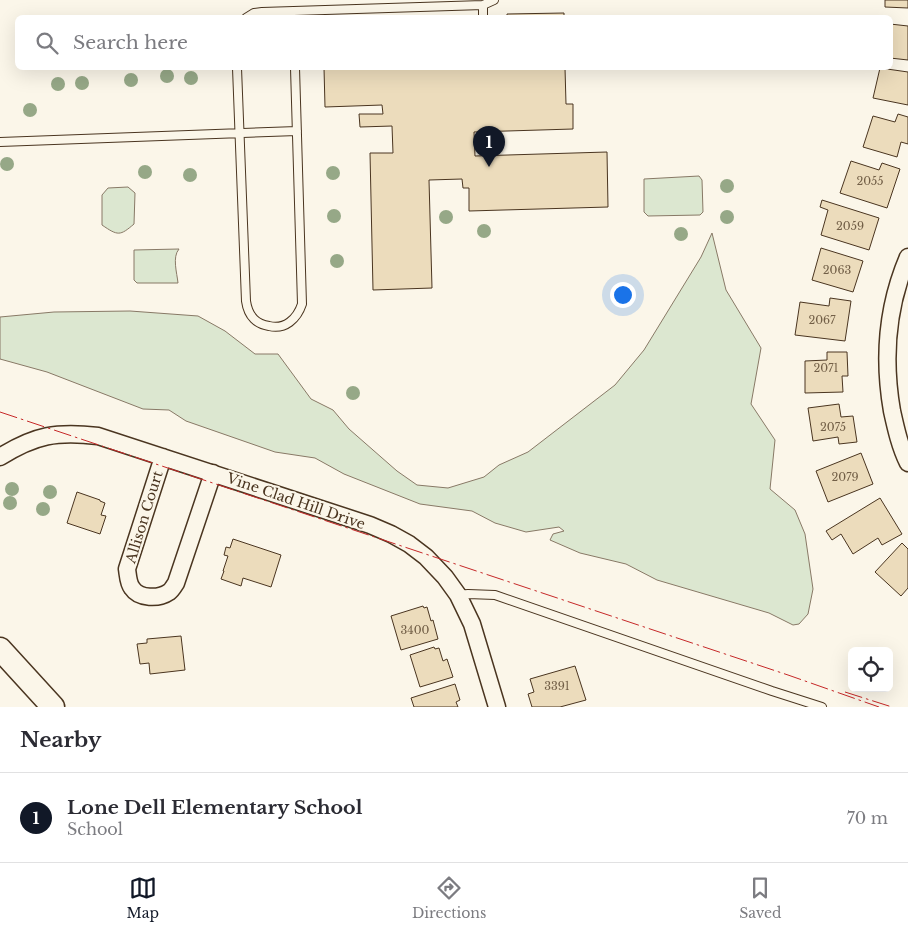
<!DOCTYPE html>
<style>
:root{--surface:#fff;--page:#f2f2f3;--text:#2b2b33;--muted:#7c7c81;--line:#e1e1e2;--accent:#111827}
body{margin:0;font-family:"Libre Baskerville",serif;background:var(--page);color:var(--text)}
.controls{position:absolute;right:15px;bottom:15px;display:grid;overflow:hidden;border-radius:8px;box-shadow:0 5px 20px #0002}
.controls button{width:45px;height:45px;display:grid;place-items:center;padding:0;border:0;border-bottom:1px solid var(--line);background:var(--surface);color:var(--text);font:25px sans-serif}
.you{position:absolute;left:622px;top:294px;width:18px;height:18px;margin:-12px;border:4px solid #fff;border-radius:50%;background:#1a73e8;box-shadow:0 0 0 8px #1a73e833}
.badge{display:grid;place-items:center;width:32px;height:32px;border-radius:50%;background:var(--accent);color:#fff;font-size:16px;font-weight:700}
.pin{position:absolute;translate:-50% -41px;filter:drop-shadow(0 1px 2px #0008)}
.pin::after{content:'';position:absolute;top:26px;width:18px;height:15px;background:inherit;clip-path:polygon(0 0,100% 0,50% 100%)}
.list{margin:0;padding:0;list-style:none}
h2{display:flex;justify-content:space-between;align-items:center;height:65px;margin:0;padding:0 20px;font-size:21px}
h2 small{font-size:16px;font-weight:400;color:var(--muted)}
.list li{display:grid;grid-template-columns:32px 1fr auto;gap:15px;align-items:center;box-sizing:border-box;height:90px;padding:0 20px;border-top:1px solid var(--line)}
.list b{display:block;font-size:19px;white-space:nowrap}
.list p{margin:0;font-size:16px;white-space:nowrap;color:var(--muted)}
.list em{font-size:16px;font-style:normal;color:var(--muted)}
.icon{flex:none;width:28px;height:28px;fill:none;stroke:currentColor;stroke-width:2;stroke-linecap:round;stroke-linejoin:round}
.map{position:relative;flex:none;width:908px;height:707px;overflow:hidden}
.search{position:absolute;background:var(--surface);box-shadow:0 5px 20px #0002;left:15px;right:15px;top:15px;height:55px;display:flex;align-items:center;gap:12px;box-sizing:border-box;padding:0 18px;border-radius:8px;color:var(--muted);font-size:19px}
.sheet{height:155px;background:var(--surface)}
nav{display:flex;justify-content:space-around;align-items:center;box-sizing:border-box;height:70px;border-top:1px solid var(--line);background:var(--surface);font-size:14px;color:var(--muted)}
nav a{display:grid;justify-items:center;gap:2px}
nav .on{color:var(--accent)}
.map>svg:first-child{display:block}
.green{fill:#dce7d0;stroke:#887966}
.building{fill:#ecdcbc;stroke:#4a3520}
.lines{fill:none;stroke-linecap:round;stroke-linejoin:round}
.lane-casing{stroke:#4a3520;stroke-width:10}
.street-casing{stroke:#4a3520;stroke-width:19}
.secondary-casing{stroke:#4a3520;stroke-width:25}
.lane{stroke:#fbf6e9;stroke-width:8}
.street{stroke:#fbf6e9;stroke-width:16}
.secondary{stroke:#fbf6e9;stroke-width:22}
.power{stroke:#c62828;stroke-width:1;stroke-dasharray:18 4 2.5 4;stroke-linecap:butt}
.tree{fill:#96a887}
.labels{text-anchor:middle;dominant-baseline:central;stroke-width:4;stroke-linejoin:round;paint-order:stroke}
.number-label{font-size:11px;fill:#725f47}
.street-label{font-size:14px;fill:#4a3520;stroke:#fbf6e9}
</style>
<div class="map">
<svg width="908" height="707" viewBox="0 0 908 707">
<rect width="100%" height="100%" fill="#fbf6e9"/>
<!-- green -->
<path class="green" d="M699,176L702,180L703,212L700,215L648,216L644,212V179Z
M128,187L135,193L134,224C120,236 118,236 102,225V195L108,188Z
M712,233L726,290L761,348L751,404L775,440L770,489L795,510L805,534L813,589L808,614L799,624L793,625L769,613L657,580L626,564L580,553L550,540L553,534L564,531L559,527L526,532L495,523L472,511L420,504L344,474L315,458L275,452L186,421L169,410L143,409L47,372L0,359V317L54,312L130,311L198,316L225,331L255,354H278L311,399L333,410L349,429L397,471L417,485L448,488L484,477L499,465L528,452L615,385L644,350L701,257Z
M179,249C172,257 177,273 178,283H137L134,280V250Z"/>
<!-- building -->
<path class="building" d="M885,0H908V8L885,7Z
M564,13V18H507V14Z
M890,24L908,26V60L890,58Z
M324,68H565L566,104H573V129L474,132L475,156L607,152L608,207L469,211V188H463L462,179L429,180L432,288L373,290L370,153H393L392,126L360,127L359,114H383L382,105L325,107Z
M880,68L908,72V105L873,98Z
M898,114L908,117V144L901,142L897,157L863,147L873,116L895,122Z
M851,161L879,170L882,163L900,169L887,208L840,193Z
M822,200L879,218L869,250L821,235L828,210L820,207Z
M821,248L863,261L853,292L812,280Z
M830,298L851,301L845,341L795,335L800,302L829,306Z
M827,352H847L848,376H842L843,392L805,393V361L827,360Z
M839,404L841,417L853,416L857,442L839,444L838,437L813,441L808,408Z
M861,453L873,484L828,502L816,471Z
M77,492L100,500V501L105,503L101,515L106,516L100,534L67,523Z
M880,498L902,534L882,545L878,538L853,554L841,534L832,540L826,531Z
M233,539L281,555L271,587L243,578L241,586L221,579L224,571H223L228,556L224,555L226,547L230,548Z
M902,543L908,549V588L901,596L875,572Z
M423,606L424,608L427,607L431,621L433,620L438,639L401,650L391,616Z
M181,636L185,670L150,674L149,663L140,664L137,644L147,643V639Z
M434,647L435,649L439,648L443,661L447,659L453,677L420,687L410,655Z
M575,666L586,700L560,707H532L528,694L534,692L530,679Z
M455,684L460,700L456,702L458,707H414L411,698Z"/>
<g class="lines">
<defs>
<path id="lane" d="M483,5V18
M246,18L254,13L262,12L483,5L494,0
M237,68L246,301C247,308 249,314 254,319C258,323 263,325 269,326C285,330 297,319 302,304L295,68
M0,142L297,131
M458,595L468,594L495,595L772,691L822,707"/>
<path id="street" d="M908,257C887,306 883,359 892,411C896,429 900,447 908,463
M0,457C35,435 57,431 98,436L370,525L391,534L409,544L426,557L445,577L458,595L472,624L497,707
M163,457L127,569C128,575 128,583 132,588C139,599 159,599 169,592C172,590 174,586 176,583L213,473"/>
<path id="secondary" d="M0,649L53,707"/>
</defs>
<!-- lane casing -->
<use href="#lane" class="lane-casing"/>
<!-- street casing -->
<use href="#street" class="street-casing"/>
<!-- secondary casing -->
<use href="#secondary" class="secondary-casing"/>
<!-- lane -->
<use href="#lane" class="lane"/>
<!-- street -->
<use href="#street" class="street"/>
<!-- secondary -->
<use href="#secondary" class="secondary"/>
<!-- power -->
<path class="power" d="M0,412L788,675L879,707
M845,692L892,707"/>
</g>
<!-- trees -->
<g class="tree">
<circle cx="167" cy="76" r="7"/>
<circle cx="191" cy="78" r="7"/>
<circle cx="131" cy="80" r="7"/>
<circle cx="82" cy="83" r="7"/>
<circle cx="58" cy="84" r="7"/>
<circle cx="30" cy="110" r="7"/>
<circle cx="7" cy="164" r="7"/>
<circle cx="145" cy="172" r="7"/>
<circle cx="333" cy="173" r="7"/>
<circle cx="190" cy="175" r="7"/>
<circle cx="727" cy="186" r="7"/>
<circle cx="334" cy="216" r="7"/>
<circle cx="446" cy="217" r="7"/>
<circle cx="727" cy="217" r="7"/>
<circle cx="484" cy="231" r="7"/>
<circle cx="681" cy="234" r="7"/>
<circle cx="337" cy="261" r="7"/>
<circle cx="353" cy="393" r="7"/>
<circle cx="12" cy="489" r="7"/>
<circle cx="50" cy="492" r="7"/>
<circle cx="10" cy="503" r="7"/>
<circle cx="43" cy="509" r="7"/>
</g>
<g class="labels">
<!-- number labels -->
<g class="number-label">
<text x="870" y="181">2055</text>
<text x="850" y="226">2059</text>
<text x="837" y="270">2063</text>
<text x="822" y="320">2067</text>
<text x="826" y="368">2071</text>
<text x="833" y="427">2075</text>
<text x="845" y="477">2079</text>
<text x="415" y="630">3400</text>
<text x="557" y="686">3391</text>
</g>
<!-- street labels -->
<g class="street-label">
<text transform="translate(296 501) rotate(19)">Vine Clad Hill Drive</text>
<text transform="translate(144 517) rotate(-73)">Allison Court</text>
</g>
</g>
</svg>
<div class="controls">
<button><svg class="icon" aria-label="locate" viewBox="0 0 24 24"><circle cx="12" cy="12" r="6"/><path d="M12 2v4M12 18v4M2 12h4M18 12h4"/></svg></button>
</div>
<div class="you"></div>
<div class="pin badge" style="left:489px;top:167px">1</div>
<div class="search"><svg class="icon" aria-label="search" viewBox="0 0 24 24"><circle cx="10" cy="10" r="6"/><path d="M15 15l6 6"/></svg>Search here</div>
</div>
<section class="sheet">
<h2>Nearby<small></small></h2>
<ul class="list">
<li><span class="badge">1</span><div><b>Lone Dell Elementary School</b><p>School</p></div><em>70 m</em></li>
</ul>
</section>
<nav>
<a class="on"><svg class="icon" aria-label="map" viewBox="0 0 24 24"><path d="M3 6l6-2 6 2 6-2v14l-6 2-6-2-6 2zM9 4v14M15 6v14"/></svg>Map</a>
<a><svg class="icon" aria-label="directions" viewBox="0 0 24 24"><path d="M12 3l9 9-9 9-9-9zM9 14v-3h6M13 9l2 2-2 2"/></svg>Directions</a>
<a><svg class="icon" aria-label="saved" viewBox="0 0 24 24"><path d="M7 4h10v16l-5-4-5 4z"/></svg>Saved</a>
</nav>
